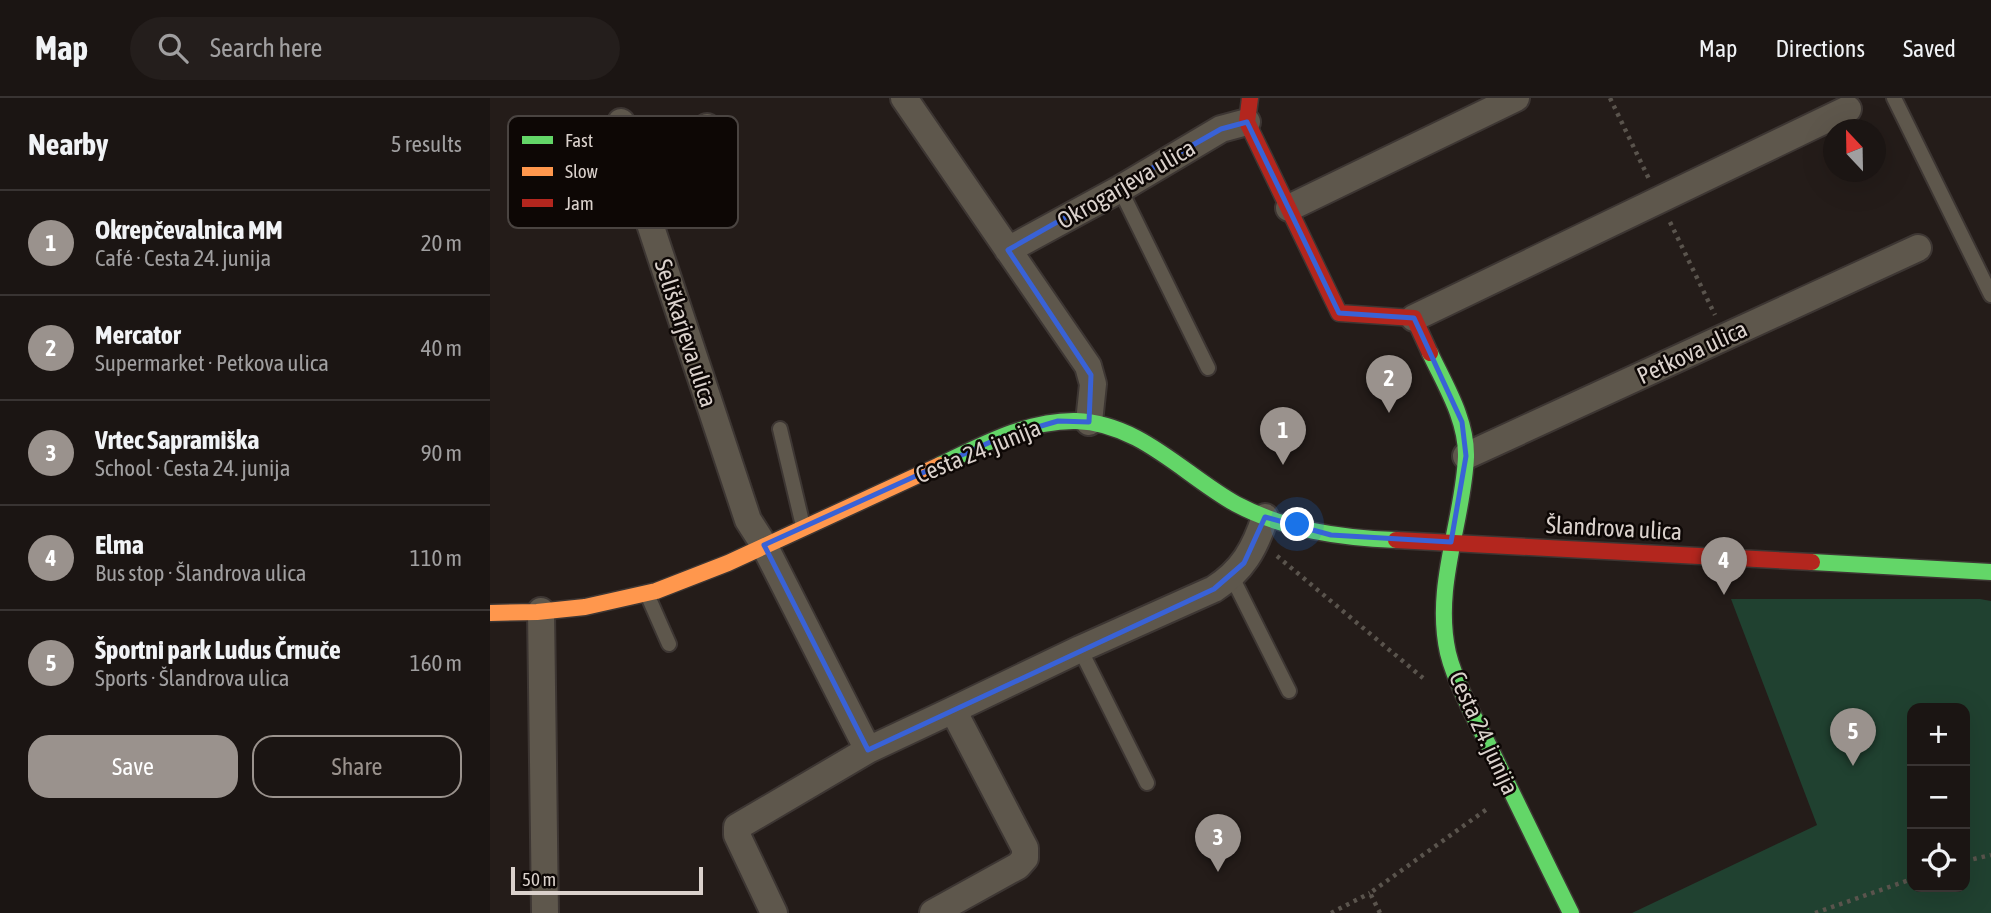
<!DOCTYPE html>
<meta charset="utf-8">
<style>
:root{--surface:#1b1513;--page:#241e1c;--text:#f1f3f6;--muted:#a09fa0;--line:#393433;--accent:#9a928d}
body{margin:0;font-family:"Asap Condensed",sans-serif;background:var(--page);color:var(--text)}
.controls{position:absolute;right:21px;bottom:21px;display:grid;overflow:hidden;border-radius:14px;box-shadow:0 7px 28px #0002}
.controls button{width:63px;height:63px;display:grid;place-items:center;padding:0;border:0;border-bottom:2px solid var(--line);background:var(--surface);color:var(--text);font:35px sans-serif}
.compass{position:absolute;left:1333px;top:21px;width:63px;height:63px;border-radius:50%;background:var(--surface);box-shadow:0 7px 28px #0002;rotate:338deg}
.scale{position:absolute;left:21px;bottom:18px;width:192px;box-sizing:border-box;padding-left:7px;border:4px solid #dad1cc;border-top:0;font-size:19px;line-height:24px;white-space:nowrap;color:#dad1cc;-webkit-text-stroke:5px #0d0705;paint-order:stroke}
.you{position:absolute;left:808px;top:427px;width:24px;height:24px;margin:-18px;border:5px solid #fff;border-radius:50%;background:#1a73e8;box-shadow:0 0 0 10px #1a73e833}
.badge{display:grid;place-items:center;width:46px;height:46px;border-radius:50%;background:var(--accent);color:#fff;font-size:23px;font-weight:700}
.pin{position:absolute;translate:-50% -58px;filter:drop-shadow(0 2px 4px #0008)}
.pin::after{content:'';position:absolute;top:37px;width:24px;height:21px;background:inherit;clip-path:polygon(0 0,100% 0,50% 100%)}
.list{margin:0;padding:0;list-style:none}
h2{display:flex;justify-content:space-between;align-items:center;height:91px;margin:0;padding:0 28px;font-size:30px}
h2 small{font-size:23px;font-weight:400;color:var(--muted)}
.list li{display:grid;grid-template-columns:46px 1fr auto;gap:21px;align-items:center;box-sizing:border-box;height:105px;padding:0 28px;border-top:2px solid var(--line)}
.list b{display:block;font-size:26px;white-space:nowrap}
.list p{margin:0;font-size:23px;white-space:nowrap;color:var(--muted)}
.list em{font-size:23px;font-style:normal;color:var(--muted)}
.actions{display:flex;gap:14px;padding:21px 28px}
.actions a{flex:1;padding:16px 0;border:2px solid var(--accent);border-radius:21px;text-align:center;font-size:24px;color:var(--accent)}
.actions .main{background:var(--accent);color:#fff}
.icon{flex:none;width:38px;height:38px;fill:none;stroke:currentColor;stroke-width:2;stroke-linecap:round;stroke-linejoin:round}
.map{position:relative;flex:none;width:1501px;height:815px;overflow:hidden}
header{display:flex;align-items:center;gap:42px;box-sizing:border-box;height:98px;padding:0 35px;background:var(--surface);border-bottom:2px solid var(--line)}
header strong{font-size:33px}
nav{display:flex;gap:38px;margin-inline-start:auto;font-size:24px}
.search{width:490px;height:63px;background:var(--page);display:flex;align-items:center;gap:18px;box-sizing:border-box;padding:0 24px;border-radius:38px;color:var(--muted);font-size:26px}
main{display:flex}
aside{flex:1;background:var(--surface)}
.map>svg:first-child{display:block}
.green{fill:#204130;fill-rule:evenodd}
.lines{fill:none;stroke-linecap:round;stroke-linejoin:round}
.lane-casing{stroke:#3d3633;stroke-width:18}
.street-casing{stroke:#3d3633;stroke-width:30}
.fast-casing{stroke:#3d3633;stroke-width:19}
.slow-casing{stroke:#3d3633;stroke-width:19}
.jam-casing{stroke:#3d3633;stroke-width:19}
.path{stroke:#5a544d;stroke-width:4.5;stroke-dasharray:3.5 5;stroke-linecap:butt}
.lane{stroke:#5e574c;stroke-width:14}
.street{stroke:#5e574c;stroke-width:26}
.fast{stroke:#63d668;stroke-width:16}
.slow{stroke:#ff974d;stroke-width:16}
.jam{stroke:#b3261e;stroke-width:16}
.marked{fill:none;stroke:#3962d6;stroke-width:5;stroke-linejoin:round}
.labels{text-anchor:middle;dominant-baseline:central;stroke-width:5;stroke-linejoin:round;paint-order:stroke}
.street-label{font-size:24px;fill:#dad1cc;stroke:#0d0705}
.key{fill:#0d0705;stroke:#4a4441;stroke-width:2}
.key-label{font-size:19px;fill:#dad1cc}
</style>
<header>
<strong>Map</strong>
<div class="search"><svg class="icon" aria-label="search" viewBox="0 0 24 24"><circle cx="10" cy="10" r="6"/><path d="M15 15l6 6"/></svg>Search here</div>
<nav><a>Map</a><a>Directions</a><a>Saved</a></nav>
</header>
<main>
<aside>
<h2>Nearby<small>5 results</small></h2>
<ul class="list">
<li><span class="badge">1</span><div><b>Okrepčevalnica MM</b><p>Café · Cesta 24. junija</p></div><em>20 m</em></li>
<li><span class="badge">2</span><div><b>Mercator</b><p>Supermarket · Petkova ulica</p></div><em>40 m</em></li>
<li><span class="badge">3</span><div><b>Vrtec Sapramiška</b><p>School · Cesta 24. junija</p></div><em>90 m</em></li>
<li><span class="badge">4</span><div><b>Elma</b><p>Bus stop · Šlandrova ulica</p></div><em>110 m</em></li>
<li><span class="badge">5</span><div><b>Športni park Ludus Črnuče</b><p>Sports · Šlandrova ulica</p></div><em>160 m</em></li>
</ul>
<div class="actions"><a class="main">Save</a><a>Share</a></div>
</aside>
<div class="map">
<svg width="1501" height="815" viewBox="0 0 1501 815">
<rect width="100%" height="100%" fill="#241c19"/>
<!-- green -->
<path class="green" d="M1241,501H1490L1501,503V815H1142L1327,727ZM1422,610H1475V789H1422Z"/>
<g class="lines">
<defs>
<path id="lane" d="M1404,0L1501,197
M630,91L718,270
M290,331L313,428
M742,479L799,593
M157,496L179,546
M590,551L657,685"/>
<path id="street" d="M414,0L598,268L603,286L599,324
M131,24L160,126
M217,29L160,126L258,422L274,447L378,652
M799,110L1026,0
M518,152L630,91L731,31L757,24
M924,220L1358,11
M976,358L1428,150
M51,513L55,815
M463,612L590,551L724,491C752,473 765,451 775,419
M284,815L247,737V729L378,652L463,612L535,750V760L528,768L443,815"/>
<path id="fast" d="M940,255C955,287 977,322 976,359C973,424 943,489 958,555C965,584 987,625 1001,652C1028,707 1054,761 1081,815
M450,367C492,347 538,322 586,323C650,325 694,377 746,406C795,432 851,440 906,442
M1322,464L1501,474"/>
<path id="slow" d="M0,515L47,514L95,509L166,493L238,465L450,367"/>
<path id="jam" d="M760,0L757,24L849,215L924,220L940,255
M906,442L1322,464"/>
</defs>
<!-- lane casing -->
<use href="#lane" class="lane-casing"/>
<!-- street casing -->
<use href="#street" class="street-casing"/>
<!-- fast casing -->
<use href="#fast" class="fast-casing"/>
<!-- slow casing -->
<use href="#slow" class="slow-casing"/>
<!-- jam casing -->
<use href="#jam" class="jam-casing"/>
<!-- path -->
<path class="path" d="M1120,0L1159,81
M1180,124L1225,217
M787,458L933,580
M1475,763L1501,757
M841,815L880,795
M890,815L880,795L997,711
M1325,815L1422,781"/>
<!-- lane -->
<use href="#lane" class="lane"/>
<!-- street -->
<use href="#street" class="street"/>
<!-- fast -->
<use href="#fast" class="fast"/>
<!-- slow -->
<use href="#slow" class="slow"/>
<!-- jam -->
<use href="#jam" class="jam"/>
</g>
<!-- marked area -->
<path class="marked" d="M757,24L849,215L924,220L972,324L976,358L961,444L841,437L775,419L754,465L724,491L378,652L274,447L507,341L568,323L599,324L601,277L518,152L731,31Z"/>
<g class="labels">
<!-- street labels -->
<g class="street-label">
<text transform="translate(636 86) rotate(-30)">Okrogarjeva ulica</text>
<text transform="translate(196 235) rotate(72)">Seliškarjeva ulica</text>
<text transform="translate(1202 254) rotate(-25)">Petkova ulica</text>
<text transform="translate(488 353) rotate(-22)">Cesta 24. junija</text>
<text transform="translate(1124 430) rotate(3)">Šlandrova ulica</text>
<text transform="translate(994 635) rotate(65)">Cesta 24. junija</text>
</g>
</g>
<!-- legend -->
<rect x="18" y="18" width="230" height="112" rx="10" class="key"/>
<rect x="32" y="38" width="31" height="8" fill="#63d668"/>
<rect x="32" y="69" width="31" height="9" fill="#ff974d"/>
<rect x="32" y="101" width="31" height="8" fill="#b3261e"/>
<g class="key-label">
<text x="75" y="49">Fast</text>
<text x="75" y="80">Slow</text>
<text x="75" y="112">Jam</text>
</g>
</svg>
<div class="controls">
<button>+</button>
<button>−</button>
<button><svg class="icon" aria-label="locate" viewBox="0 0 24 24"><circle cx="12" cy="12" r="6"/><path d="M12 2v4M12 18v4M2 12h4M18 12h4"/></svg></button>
</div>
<svg class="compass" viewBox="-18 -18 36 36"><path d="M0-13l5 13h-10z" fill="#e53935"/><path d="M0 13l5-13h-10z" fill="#a09fa0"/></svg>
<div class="scale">50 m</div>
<div class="you"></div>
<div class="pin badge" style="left:793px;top:367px">1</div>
<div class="pin badge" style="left:899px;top:315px">2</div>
<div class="pin badge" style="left:728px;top:774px">3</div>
<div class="pin badge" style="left:1234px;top:497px">4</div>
<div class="pin badge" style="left:1363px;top:668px">5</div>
</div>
</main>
